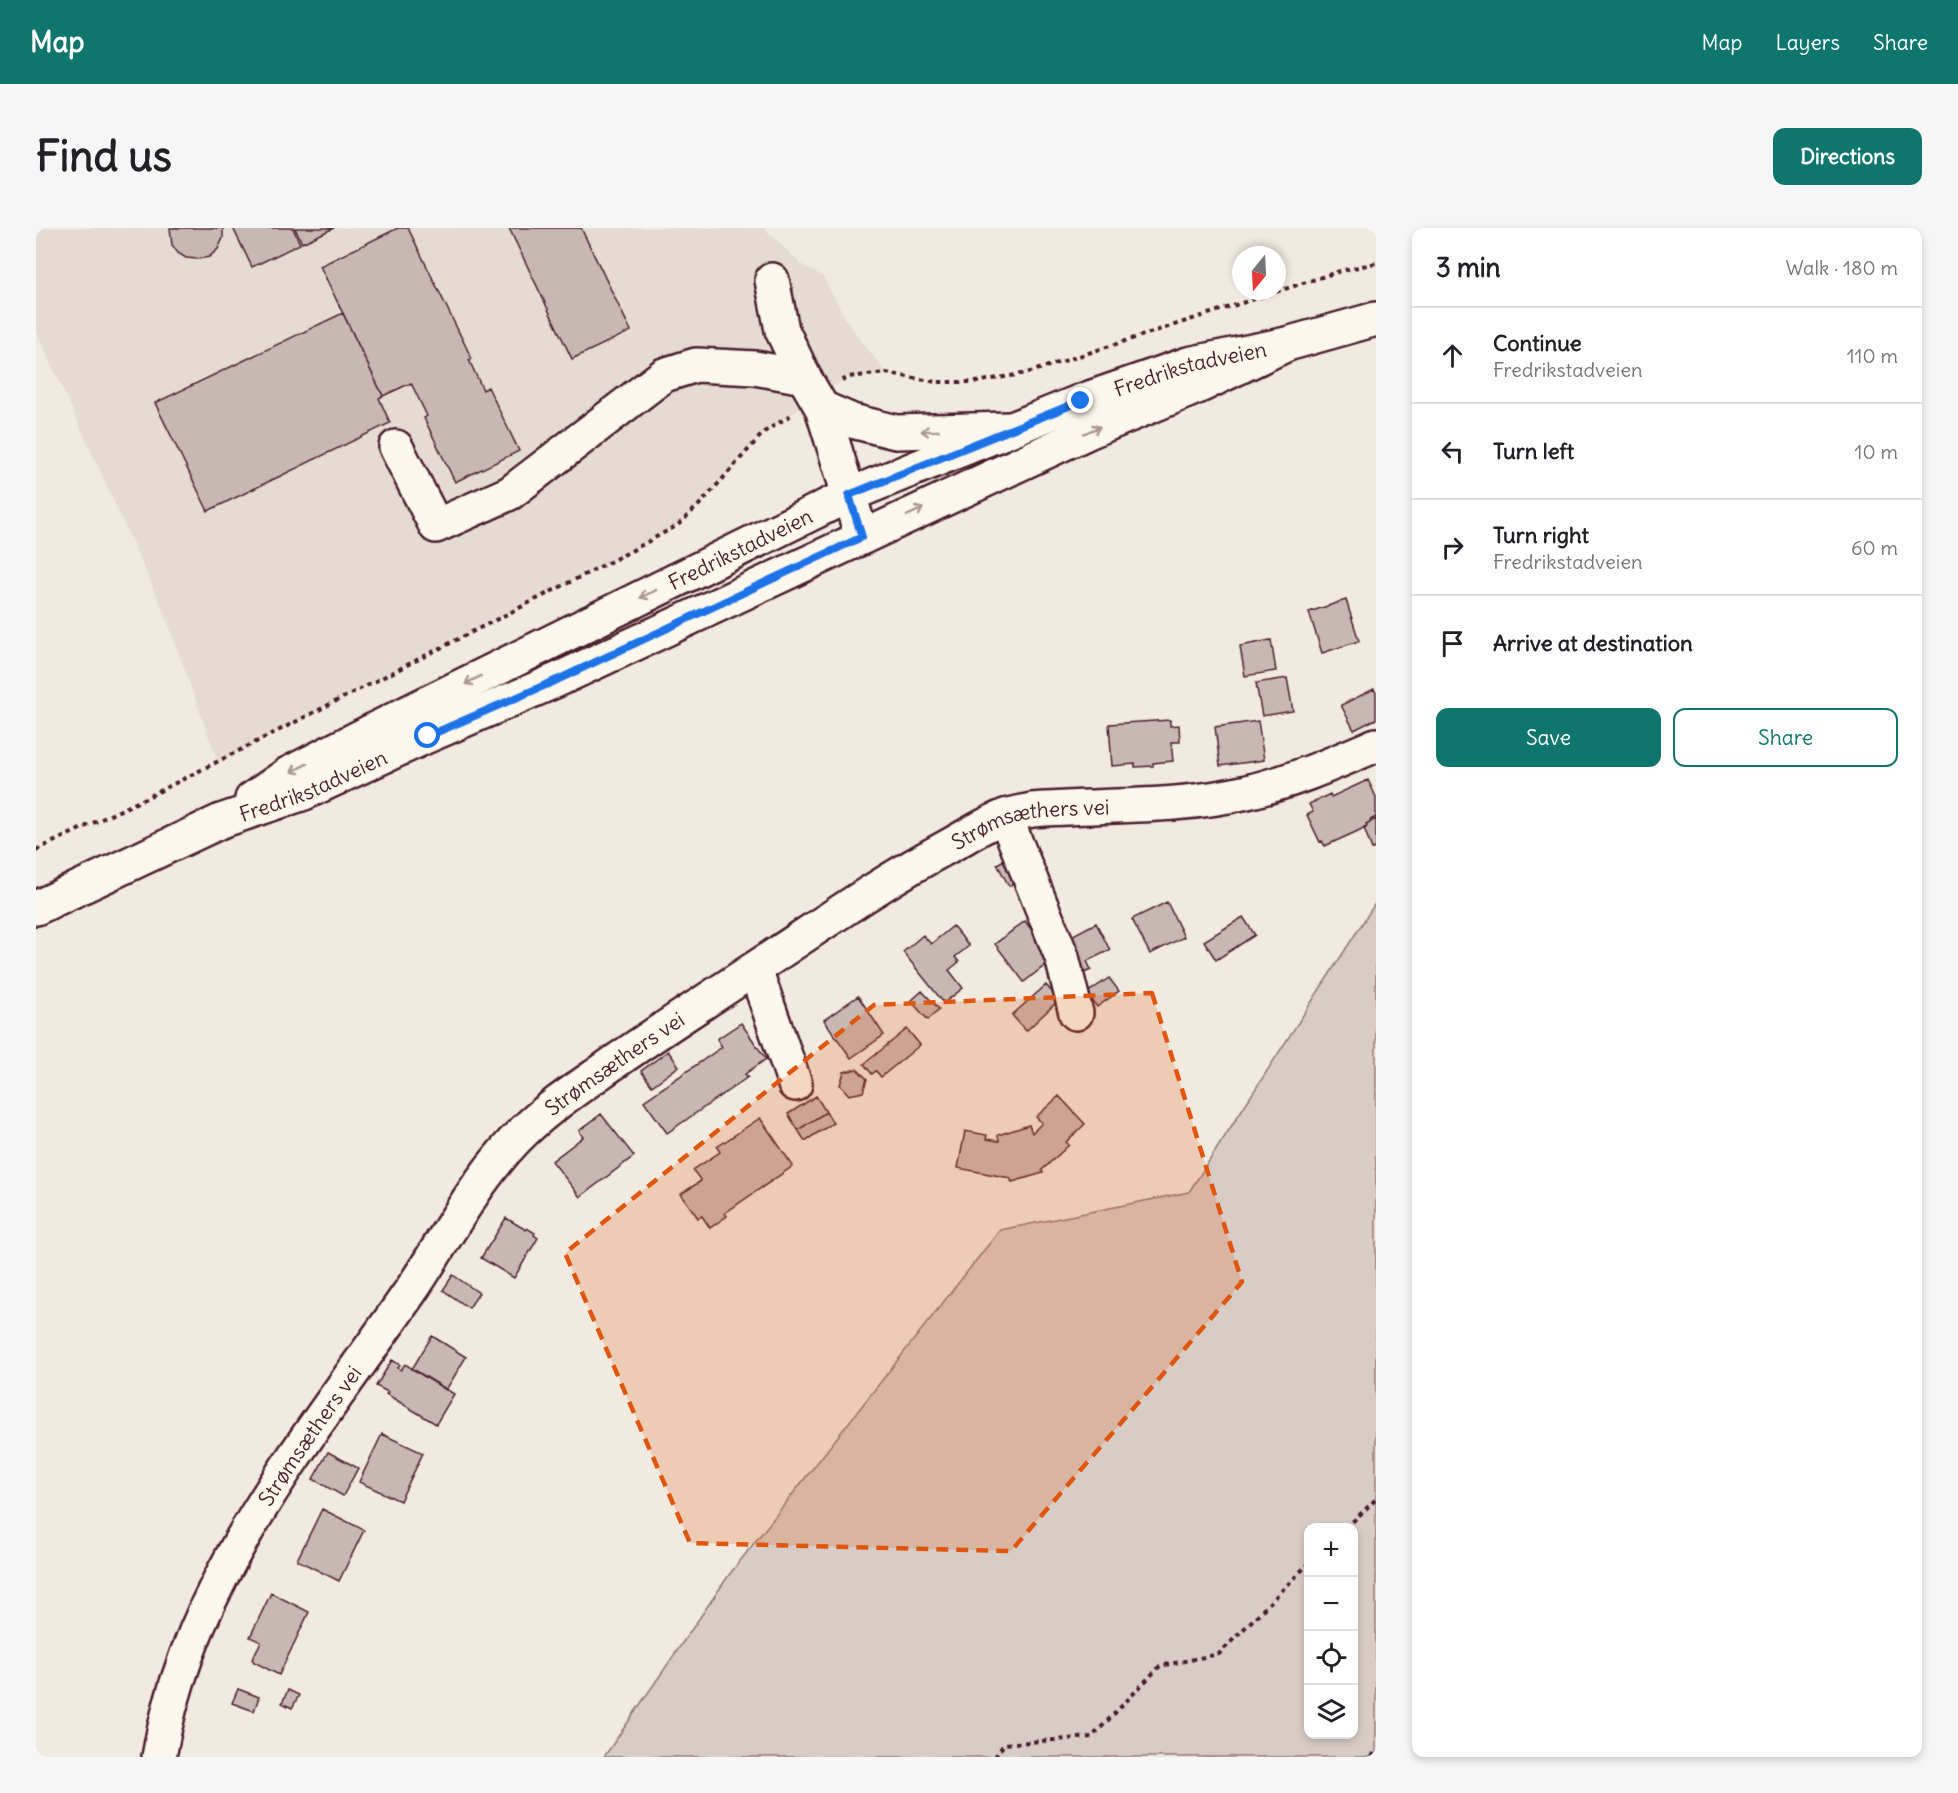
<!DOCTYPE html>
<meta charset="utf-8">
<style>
:root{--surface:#fff;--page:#f6f6f6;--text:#202124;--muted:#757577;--line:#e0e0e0;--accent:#0f766e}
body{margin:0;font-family:Delius,sans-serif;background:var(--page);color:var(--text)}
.controls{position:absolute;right:18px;bottom:18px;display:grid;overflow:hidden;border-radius:12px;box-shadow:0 3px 9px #0003}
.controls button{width:54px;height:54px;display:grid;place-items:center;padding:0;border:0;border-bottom:2px solid var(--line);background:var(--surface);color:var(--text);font:30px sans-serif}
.compass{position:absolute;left:1196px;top:18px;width:54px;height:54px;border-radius:50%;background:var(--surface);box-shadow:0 3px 9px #0003;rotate:198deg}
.stop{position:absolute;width:18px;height:18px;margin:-14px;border:4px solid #1a73e8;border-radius:50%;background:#fff}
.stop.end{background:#1a73e8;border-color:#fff;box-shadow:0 2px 6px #0008}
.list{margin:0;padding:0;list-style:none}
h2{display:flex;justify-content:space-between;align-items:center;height:78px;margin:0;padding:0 24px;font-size:26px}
h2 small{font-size:20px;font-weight:400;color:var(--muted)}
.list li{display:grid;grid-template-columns:39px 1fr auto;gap:18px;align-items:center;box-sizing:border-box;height:96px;padding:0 24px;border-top:2px solid var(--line)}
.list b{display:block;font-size:22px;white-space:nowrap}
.list p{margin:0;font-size:20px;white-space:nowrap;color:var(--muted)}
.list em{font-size:20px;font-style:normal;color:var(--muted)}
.actions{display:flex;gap:12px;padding:18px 24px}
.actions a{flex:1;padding:14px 0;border:2px solid var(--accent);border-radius:12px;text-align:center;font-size:21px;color:var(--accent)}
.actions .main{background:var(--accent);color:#fff}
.icon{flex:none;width:33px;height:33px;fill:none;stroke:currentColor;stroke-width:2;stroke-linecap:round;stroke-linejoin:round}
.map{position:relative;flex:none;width:1340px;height:1529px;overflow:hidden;border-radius:12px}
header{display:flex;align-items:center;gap:36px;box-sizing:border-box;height:84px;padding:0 30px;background:var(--accent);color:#fff}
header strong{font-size:28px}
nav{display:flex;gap:33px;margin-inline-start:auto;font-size:21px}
.intro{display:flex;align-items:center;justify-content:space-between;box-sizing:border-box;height:144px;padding:0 36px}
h1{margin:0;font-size:42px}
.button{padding:15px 27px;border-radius:12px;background:var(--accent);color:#fff;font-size:21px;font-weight:700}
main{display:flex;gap:36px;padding:0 36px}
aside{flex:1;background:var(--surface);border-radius:12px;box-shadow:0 3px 9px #0003}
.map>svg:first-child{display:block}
.built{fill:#e4dbd2}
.green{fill:#d8ccc6;stroke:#917678;stroke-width:1.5;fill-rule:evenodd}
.building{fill:#c8b8b3;stroke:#4a1f2b;stroke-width:1.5}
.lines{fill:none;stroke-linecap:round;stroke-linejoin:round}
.minor-casing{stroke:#4a1f2b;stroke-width:38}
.major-casing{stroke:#4a1f2b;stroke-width:38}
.path{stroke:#4a1f2b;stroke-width:4;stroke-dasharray:4.5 4.5;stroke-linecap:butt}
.minor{stroke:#fbf7ec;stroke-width:33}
.major{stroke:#fbf7ec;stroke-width:33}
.oneway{stroke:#ab9695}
.route{stroke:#1a73e8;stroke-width:8}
.marked{fill:#e0560e;fill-opacity:0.2;stroke:#e0560e;stroke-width:4.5;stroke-dasharray:12 8;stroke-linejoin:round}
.labels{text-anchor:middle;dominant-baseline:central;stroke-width:6;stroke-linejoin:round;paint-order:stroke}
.street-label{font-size:21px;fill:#4a1f2b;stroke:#fbf7ec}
</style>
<header>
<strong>Map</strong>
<nav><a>Map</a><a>Layers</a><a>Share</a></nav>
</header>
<div class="intro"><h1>Find us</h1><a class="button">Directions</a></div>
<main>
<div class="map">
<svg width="1340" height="1529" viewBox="0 0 1340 1529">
<rect width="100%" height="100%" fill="#f0eae0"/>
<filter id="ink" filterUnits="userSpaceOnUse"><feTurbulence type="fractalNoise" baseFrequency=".0167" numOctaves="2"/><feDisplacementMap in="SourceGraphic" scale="12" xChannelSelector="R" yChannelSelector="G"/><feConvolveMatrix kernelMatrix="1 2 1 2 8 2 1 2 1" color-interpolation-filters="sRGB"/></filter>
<g filter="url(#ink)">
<!-- built -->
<path class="built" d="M0,0H728L766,37L787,49L812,95L850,145L812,149L728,204L666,274L642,297L593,324L182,534L128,384L0,102Z"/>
<!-- green -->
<path class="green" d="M1340,674V1529H568L693,1347L964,1002L1153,964ZM1272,1300H1318V1506H1272Z"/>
<!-- building -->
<path class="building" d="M134,0H187V10L182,21L173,29L162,31L150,30L142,25L136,17Z
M197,0H257L264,16L216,39Z
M259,0H298L266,15Z
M362,0H372L436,131L433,132L447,162L452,159L483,223L419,254L388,190L391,188L375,155L347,168L284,38Z
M473,0H545L595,103L536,131Z
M307,85L347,168L343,170L354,195L172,283L119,175Z
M1310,372L1323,413L1286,425L1273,384Z
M1235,412L1240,443L1209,448L1204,418Z
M1251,450L1257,483L1226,488L1220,455Z
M1338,461L1340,465V491L1318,502L1305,477Z
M1134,492V498L1143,497L1144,514H1135L1137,533L1117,535V538L1099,539V536L1076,538L1073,496Z
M1222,493L1228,532L1184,538L1179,499Z
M1332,552L1340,569V589L1334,592L1335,594L1324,602L1289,618L1286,613L1284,614L1271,587L1277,584L1273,576L1294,566L1295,569Z
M1340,591V620L1336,621L1328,600L1331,599L1330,596Z
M973,629L986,651L973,658L961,636Z
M1131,674L1148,709L1114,726L1096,691Z
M1207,689L1219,707L1180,732L1168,713Z
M989,693L1017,731L988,754L959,716Z
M1060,695L1074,722L1051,733L1055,742L1042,748L1024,714Z
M917,698L933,718L919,729L923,734L913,742L927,760L908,775L867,724L887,707L895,716Z
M1073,750L1083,763L1061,779L1051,765Z
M1010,757L1023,772L990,803L976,787Z
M886,763L903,781L892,792L875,773Z
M822,768L848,807L815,830L788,792Z
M705,795L730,831L709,846L712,849L631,905L608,873L686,819L681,811Z
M871,801L884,817L845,849L840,843L836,846L828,836Z
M632,823L643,838L616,858L605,843Z
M821,841L831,851L827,864L813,867L804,857L808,844Z
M780,868L790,884L762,902L752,886Z
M1023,868L1049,896L1030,914L1033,917L1006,942L1007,945L976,954L974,950L922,940L929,903L951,907L950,911L963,913L962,907L993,897L996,905L1006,895L1000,889Z
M790,884L797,895L769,913L762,902Z
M565,886L598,928L544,969L516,933L547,909L543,903Z
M724,890L757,938L689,985L691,988L674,1000L666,988L662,990L645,966L665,953L657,942L684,924L681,919Z
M470,990L490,1002L491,1000L499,1005L498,1007L502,1010L478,1050L445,1030Z
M417,1047L443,1065L433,1080L407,1062Z
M396,1108L430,1129L410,1162L376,1141Z
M356,1132L364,1137L362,1140L365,1142L369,1136L418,1166L400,1196L350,1166L352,1164L340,1158Z
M346,1206L387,1225L364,1273L323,1254Z
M292,1224L322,1240L307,1268L277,1251Z
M286,1281L328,1302L303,1353L261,1332Z
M235,1365L273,1384L243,1447L218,1434L216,1431L225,1414L214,1409Z
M202,1461L223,1469L218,1483L196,1475Z
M252,1462L263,1467L256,1480L246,1475Z"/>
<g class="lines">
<defs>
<g id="minor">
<path d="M736,52L746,102L768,149L786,180L826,309"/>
<path d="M786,180L816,193L860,204L974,201"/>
<path d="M360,219L400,298L474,265L628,147L660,137L719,140L768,149"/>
<path d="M969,588L1026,729L1040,785"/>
<path d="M719,741L759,856"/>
<path id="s1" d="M123,1529C153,1349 275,1208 376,1061C412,1008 441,948 488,903C511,881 536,864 562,846C613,809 666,776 718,741C782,699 844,655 911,619C930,609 950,595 970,588C978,585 988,584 996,582C1067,576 1141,581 1211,564C1255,554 1298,535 1340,517"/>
</g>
<g id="major">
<path id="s2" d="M216,571L252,546L373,484L813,267L1045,173L1152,136L1251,116L1340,91"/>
<path id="s3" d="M0,680L185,593L268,565L391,508L521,452L1052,204L1161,159L1251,116"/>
</g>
</defs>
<!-- minor casing -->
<use href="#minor" class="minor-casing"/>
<!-- major casing -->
<use href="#major" class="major-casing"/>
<!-- path -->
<path class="path" d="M806,153L812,149L850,145L900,154H940L991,145L1304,43L1340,35
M0,622L110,570L593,324L642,297L666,274L728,204L755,187
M1310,1300L1340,1271
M959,1529L968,1516L1056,1509L1124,1438L1183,1426L1272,1336
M1336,1529L1340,1522"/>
<!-- minor -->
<use href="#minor" class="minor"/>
<!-- major -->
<use href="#major" class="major"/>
</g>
<!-- one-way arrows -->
<defs><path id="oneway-shaft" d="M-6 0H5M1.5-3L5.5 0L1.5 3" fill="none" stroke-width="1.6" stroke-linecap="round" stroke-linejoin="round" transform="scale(1.5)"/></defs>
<g class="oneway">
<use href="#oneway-shaft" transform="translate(1056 202) rotate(-23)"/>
<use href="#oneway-shaft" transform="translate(894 203) rotate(179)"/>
<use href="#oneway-shaft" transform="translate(879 284) rotate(-25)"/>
<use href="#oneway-shaft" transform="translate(612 366) rotate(154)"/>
<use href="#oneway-shaft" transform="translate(437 452) rotate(153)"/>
<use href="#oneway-shaft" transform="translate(263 540) rotate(153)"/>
</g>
</g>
<g class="lines" filter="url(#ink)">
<!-- route -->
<path class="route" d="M392,508L521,452L826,309L813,267L1045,173"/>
</g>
<!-- marked area -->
<path class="marked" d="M1116,765L1206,1054L975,1323L654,1315L529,1025L838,777Z"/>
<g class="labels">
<!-- street labels -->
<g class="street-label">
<text stroke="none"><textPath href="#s2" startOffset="1035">Fredrikstadveien</textPath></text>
<text stroke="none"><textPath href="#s2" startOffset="549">Fredrikstadveien</textPath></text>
<text stroke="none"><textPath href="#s3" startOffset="303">Fredrikstadveien</textPath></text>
<text stroke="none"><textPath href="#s1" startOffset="1330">Strømsæthers vei</textPath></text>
<text stroke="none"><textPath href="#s1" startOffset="844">Strømsæthers vei</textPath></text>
<text stroke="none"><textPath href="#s1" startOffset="358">Strømsæthers vei</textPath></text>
</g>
</g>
</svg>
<div class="controls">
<button>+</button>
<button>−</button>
<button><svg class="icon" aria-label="locate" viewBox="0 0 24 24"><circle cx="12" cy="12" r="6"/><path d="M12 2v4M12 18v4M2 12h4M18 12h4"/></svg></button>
<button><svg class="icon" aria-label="layers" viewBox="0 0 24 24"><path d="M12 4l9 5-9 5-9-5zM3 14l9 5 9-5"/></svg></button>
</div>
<svg class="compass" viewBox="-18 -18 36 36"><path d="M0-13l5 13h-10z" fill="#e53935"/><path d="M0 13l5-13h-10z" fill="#757577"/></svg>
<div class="stop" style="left:392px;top:508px"></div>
<div class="stop end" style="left:1045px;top:173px"></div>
</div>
<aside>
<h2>3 min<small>Walk · 180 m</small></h2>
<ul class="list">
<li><svg class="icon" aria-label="ahead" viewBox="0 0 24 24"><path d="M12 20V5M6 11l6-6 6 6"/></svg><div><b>Continue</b><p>Fredrikstadveien</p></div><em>110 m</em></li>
<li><svg class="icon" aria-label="left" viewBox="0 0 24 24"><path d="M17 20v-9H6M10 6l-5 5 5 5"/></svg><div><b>Turn left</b></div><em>10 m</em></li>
<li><svg class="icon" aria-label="right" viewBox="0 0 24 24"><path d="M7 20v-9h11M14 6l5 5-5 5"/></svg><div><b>Turn right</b><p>Fredrikstadveien</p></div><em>60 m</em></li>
<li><svg class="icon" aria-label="arrive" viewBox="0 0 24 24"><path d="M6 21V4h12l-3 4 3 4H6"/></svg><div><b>Arrive at destination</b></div></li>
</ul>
<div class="actions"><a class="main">Save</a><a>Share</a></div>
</aside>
</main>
